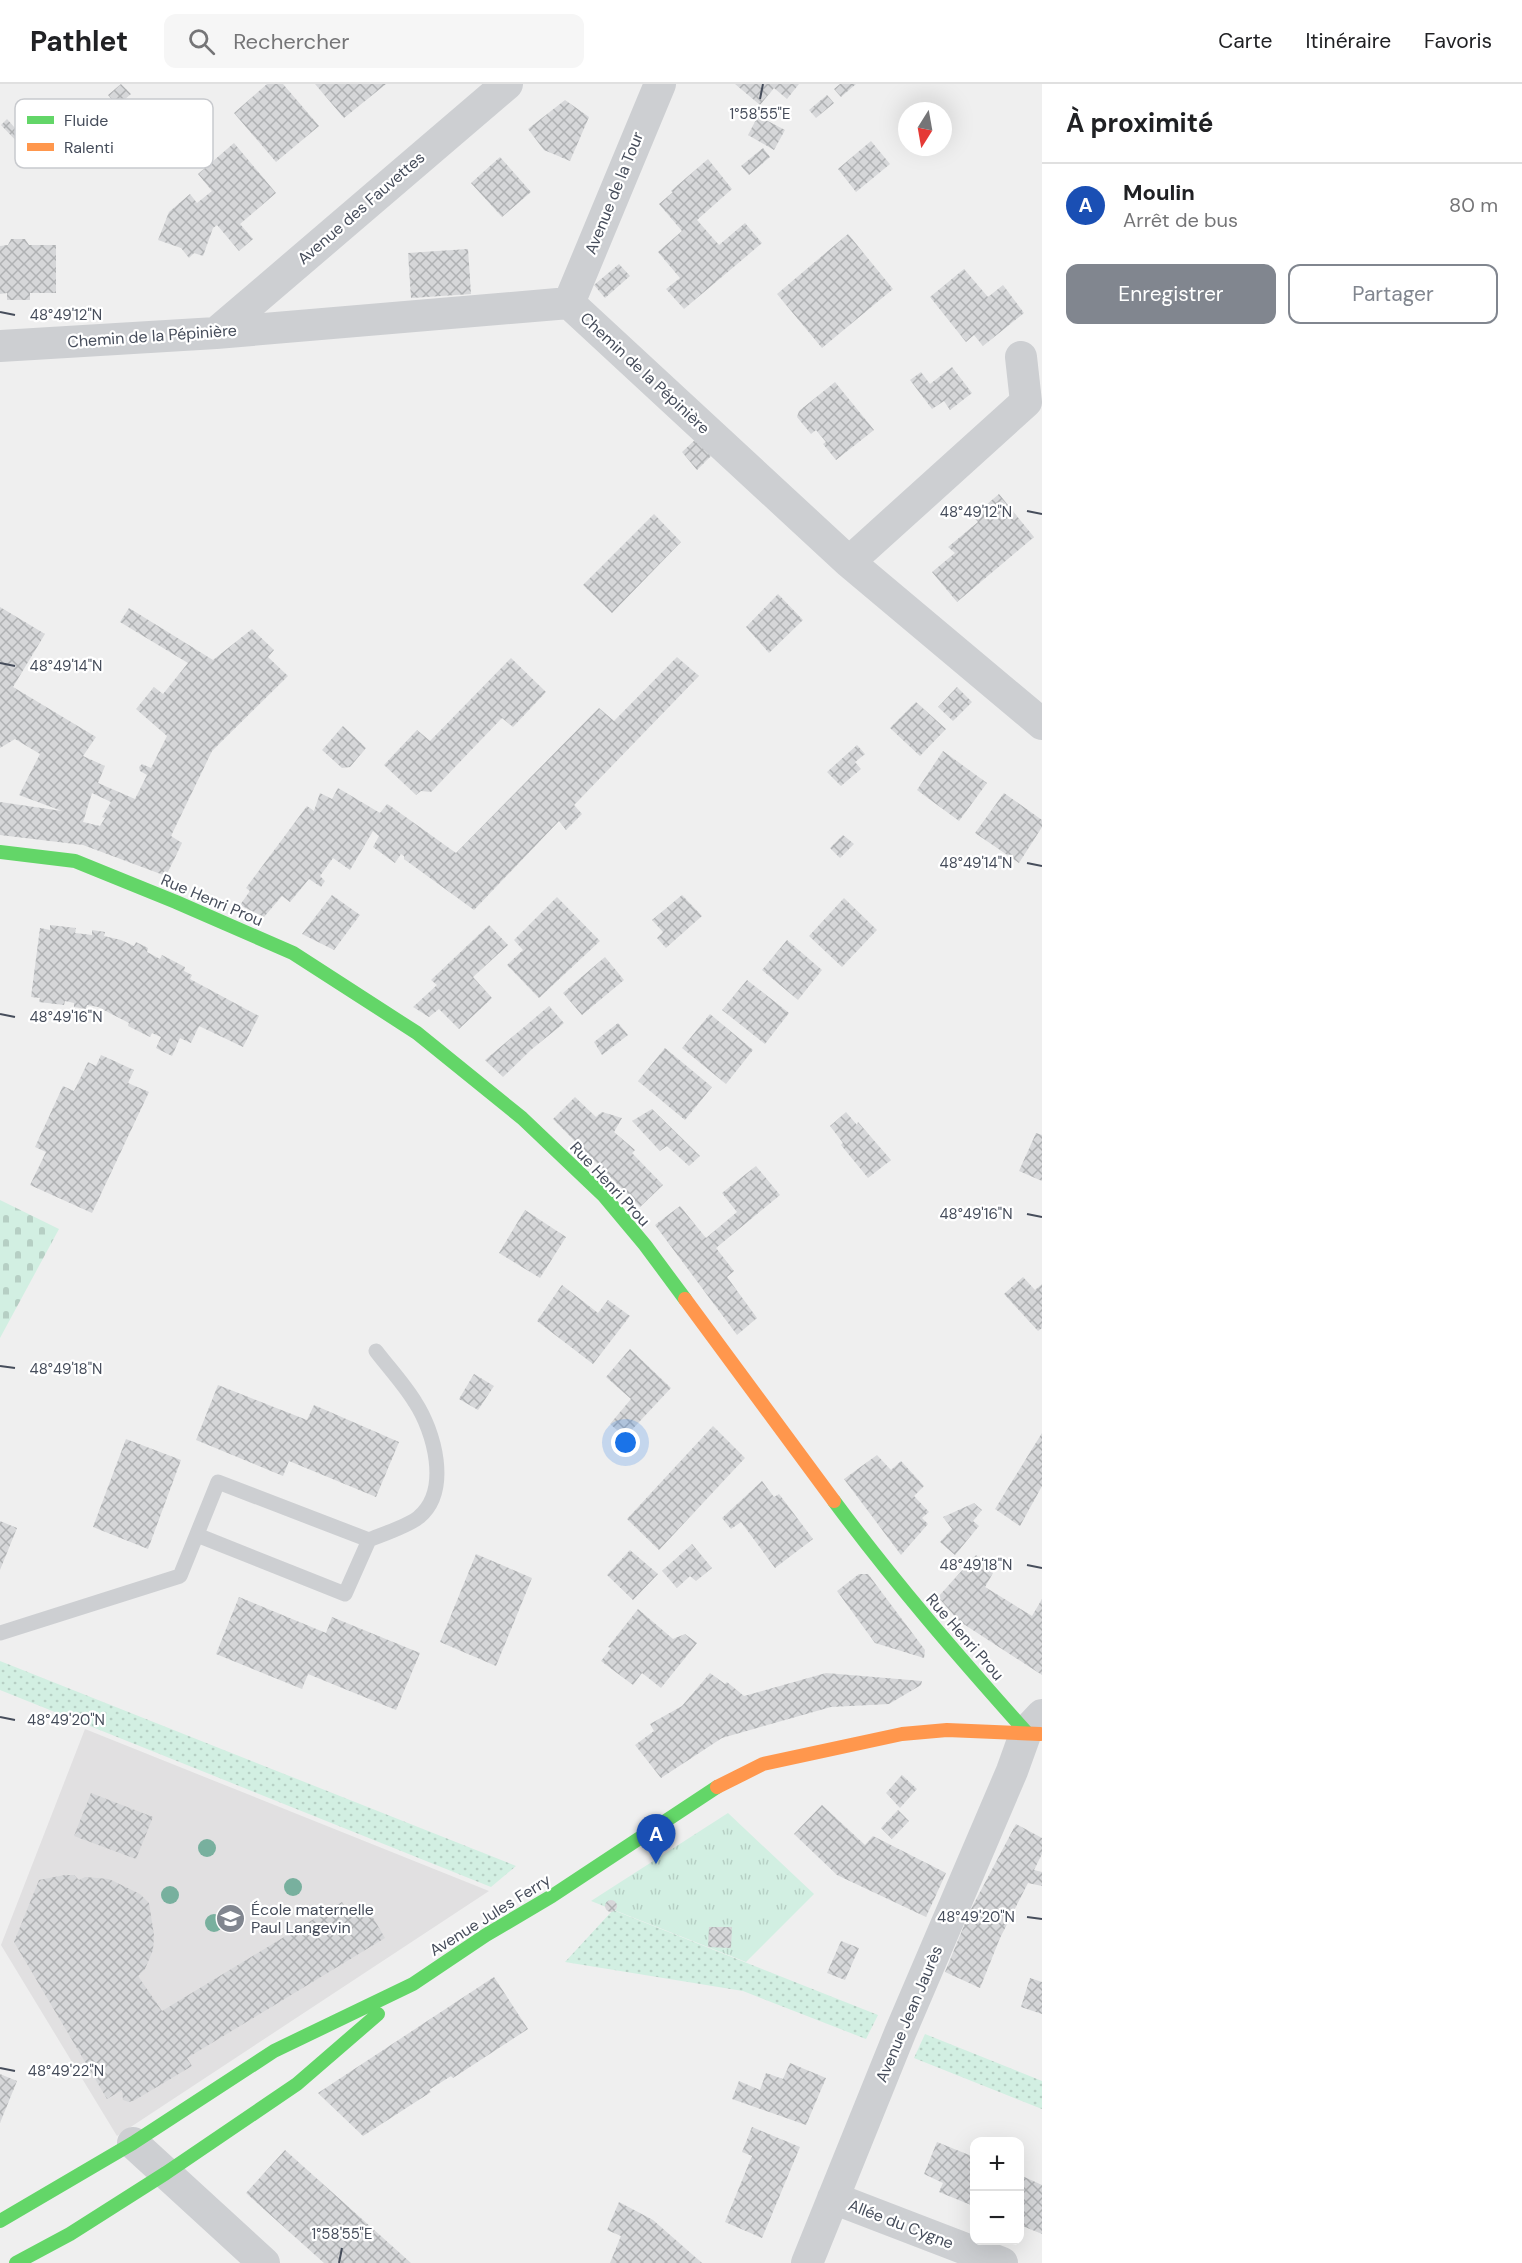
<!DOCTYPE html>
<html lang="fr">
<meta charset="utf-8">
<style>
:root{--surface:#fff;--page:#f6f6f6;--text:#202124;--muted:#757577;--line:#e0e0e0;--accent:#81868f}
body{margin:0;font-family:"DM Sans",sans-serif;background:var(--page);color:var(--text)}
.controls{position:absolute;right:18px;bottom:18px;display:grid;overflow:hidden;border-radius:12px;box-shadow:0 6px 24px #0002}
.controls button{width:54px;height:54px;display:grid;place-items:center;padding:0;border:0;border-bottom:2px solid var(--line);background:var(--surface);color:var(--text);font:30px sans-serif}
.compass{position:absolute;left:898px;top:18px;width:54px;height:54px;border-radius:50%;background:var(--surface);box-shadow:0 6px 24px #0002;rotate:191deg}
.you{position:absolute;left:626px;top:1359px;width:21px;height:21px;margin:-15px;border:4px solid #fff;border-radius:50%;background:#1a73e8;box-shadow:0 0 0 9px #1a73e833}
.badge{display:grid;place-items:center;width:39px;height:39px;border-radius:50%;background:var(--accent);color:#fff;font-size:20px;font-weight:700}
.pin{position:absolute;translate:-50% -50px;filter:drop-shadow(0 2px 3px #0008)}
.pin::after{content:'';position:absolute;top:32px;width:21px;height:18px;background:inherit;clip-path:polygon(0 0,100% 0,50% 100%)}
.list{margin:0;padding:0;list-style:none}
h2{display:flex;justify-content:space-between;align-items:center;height:78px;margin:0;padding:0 24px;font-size:26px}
h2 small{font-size:20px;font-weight:400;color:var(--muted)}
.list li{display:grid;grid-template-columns:39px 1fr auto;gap:18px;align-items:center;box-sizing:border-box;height:84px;padding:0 24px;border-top:2px solid var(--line)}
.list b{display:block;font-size:22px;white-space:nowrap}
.list p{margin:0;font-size:20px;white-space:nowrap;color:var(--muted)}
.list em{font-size:20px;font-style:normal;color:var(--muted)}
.actions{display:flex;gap:12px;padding:18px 24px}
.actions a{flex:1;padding:14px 0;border:2px solid var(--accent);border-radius:12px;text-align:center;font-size:21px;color:var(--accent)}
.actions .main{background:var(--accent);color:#fff}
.icon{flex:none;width:33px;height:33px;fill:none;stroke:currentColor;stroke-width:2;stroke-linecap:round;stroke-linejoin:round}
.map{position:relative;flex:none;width:1042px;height:2179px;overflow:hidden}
header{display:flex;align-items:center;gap:36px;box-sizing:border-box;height:84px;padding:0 30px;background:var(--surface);border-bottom:2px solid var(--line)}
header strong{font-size:28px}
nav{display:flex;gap:33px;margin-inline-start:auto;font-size:21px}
.search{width:420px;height:54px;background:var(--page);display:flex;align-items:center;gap:15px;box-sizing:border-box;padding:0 21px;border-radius:12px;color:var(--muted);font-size:22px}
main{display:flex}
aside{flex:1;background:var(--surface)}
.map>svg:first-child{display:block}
.education{fill:#e1e0e1}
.grass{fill:url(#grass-dots)}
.cemetery{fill:url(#cemetery-stones)}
.park{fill:url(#park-tufts)}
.building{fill:url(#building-cross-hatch);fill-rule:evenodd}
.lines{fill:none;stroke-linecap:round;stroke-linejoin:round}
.lane{stroke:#cdcfd2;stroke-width:15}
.street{stroke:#cdcfd2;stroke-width:32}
.fast{stroke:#63d668;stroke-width:14}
.slow{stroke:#ff974d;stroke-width:14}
.tree{fill:#78b09e}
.ticks{fill:none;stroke:#464d5b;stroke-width:2}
.labels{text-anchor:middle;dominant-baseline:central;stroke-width:4.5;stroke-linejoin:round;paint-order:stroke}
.street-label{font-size:16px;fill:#464d5b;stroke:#fff}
.poi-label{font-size:16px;fill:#464d5b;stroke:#fff;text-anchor:start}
.key{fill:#fff;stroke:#c8cace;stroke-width:1.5}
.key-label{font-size:16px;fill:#464d5b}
.ticks-label{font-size:15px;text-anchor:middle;fill:#464d5b;stroke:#fff;stroke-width:4.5;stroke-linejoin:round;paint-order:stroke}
</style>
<header>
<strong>Pathlet</strong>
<div class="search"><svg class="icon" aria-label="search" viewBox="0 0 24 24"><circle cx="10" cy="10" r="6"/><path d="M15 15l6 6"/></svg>Rechercher</div>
<nav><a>Carte</a><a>Itinéraire</a><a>Favoris</a></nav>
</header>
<main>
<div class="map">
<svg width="1042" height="2179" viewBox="0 0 1042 2179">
<defs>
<pattern id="grass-dots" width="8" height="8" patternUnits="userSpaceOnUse" patternTransform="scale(1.5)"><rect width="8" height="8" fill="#d2efe2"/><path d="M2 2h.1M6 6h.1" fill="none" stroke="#b6cfc4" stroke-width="1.8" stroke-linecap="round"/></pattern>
<pattern id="cemetery-stones" width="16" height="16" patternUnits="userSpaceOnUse" patternTransform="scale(1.5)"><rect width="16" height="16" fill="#d2efe2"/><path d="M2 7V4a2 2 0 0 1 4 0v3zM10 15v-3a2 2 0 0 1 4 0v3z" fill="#b6cfc4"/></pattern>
<pattern id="park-tufts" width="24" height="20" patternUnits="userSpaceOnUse" patternTransform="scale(1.5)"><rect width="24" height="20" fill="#d2efe2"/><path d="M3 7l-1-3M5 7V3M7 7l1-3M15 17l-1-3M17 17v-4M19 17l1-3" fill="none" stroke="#b6cfc4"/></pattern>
<pattern id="building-cross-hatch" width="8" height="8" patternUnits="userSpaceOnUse" patternTransform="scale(1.5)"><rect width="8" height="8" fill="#d6d7d9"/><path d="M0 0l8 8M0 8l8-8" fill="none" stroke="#afb1b3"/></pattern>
</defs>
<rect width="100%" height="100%" fill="#efefef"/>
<!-- education -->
<path class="education" d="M85,1645L489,1807L117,2052L1,1861Z"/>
<!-- grass -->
<path class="grass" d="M0,1577L516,1782L491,1803L0,1606Z
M613,1826L878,1931L866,1955L743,1907L565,1878Z
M925,1950L1042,1997V2025L914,1974Z"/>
<!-- cemetery -->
<path class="cemetery" d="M0,1116L59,1145L0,1254Z"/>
<!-- park -->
<path class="park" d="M728,1729L814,1810L746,1878L591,1817Z"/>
<!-- building -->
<path class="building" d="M121,0L131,10L117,22L108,11Z
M267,0H283L319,42L276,78L234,29Z
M315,0H386L344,34Z
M735,0H799L787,15L774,4L760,21Z
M840,0H856L841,13L834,5Z
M827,11L834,19L816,34L809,26Z
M565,16L589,33L570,77L544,66L528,45Z
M758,32L785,46L774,66L748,51Z
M7,35L38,70L21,78L15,70L22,63L1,41Z
M871,57L890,80L856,108L838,85Z
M234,59L276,109L240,140L253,155L239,167L217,141L213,144L203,172L194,169L189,174L181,164L158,156L169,128L190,110L197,119L212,107L198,90Z
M763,64L770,73L749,91L741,82Z
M500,73L531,108L502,133L471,99Z
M708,75L732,105L697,136L719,161L745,139L762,159L684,225L666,205L680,194L658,168L682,147L659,120L673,108L671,107Z
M848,150L893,205L822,264L777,210Z
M11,155H25L29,161H56V209H30V216H7V209L0,210V162L8,161Z
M468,165L471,210L411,214L408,169Z
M619,180L630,192L605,214L594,201Z
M964,185L988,213L1003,201L1024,229L983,262L974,251L966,258L930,213Z
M952,283L972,309L950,326L944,317L932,325L910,296L921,288L930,300Z
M835,298L874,346L836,376L823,360L826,358L816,346L811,350L797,333L799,327Z
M696,355L711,372L697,386L682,368Z
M999,410L1034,453L957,518L932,488L955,469L948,463L978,438L973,432Z
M654,430L681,458L612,529L583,501Z
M778,510L803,536L769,569L746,543Z
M0,523L45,550L13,603L96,653L83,672L105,682L98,699L135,715L147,691L140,687L139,683L142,680L151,684L167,652L136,625L154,603L163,610L188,579L120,538L129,524L213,576L252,545L274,566L268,573L288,592L212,667L171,752L182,759L166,792L83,761L0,751V718L62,727L19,711L40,670L15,655L0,664ZM92,709L111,718L102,733L105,734L100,742L83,738Z
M677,573L699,592L574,721L582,730L566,746L559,737L474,826L404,775V772L401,770L395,779L373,763L379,752L373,747L350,786L333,774L320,792L325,797L321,803L309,795L290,818L282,812L264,833L240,821L250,807L246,804L307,722L314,727L320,709L332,715L338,704L380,729L387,720L389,721L456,769L599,624L614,637Z
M511,574L546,608L513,643L502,634L431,708L421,707L416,711L384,681L417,646L430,657Z
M957,603L972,618L953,637L938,623Z
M916,618L946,645L920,672L890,644Z
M343,642L366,664L350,683L342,684L322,666Z
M857,661L865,670L855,678L861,685L841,702L827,688Z
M943,667L987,699L959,737L917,706Z
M1004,709L1042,736V743L1019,779L975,749Z
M843,751L854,760L840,774L830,764Z
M332,811L360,831L334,866L302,850Z
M682,811L702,832L666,864L657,854L663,848L652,836Z
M557,813L600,857L539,914L507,881L523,866L514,856Z
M844,814L877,846L842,883L809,852Z
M50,841L76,844L75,849L92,851V846L105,848L104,852L121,856L134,862L136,858L148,864L147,868L160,875L162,871L185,883L184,887L192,891L190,895L259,932L243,963L199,942L191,959L180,954L172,972L156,964L161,953L152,949L150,953L128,942L129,939L98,923L87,921L86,925L74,923V919L65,917L64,921L39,918L40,914L31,913L40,844L50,846Z
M489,841L508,861L473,893L492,914L459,945L439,925L429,933L413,923L437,901L431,896Z
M787,856L822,886L798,916L762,886Z
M605,873L624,896L582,931L563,909Z
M747,896L789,929L765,960L722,926Z
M549,922L564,939L532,965L503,993L485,976Z
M710,930L753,966L726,1000L682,964Z
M618,939L628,951L602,971L594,958Z
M665,964L712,1003L685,1036L638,997Z
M101,971L134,986L128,999L149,1008L92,1129L30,1101L46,1068L35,1063L63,1002L74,1007L88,978L96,982Z
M575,1013L596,1033L602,1028L622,1034L614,1048L635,1066L632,1069L663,1101L640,1123L553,1035Z
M652,1025L700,1072L689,1082L667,1062L660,1067L632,1037Z
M846,1028L857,1041L858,1038L891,1076L868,1094L841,1061L843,1059L830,1042Z
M1036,1049L1042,1051V1097L1019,1087Z
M756,1082L780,1111L716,1164L734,1187L727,1193L757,1234L737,1251L655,1141L680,1122L706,1154L737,1128L722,1109Z
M525,1126L566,1153L540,1194L499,1169Z
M1023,1193L1035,1206L1042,1200V1244L1038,1247L1004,1210Z
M562,1201L598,1229L608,1216L630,1232L593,1280L537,1237Z
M630,1265L671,1304L625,1353L610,1340L631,1315L606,1293Z
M474,1290L494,1302L478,1326L459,1315Z
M218,1301L307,1336L314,1321L399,1358L376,1413L289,1377L283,1392L196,1356Z
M713,1342L745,1374L659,1466L627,1435Z
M1042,1349V1402L1020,1442L995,1425Z
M126,1355L181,1376L148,1465L93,1443Z
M877,1371L891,1386L901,1377L924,1402L914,1412L929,1428L922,1434L928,1440L901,1471L844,1395Z
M762,1397L774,1413L779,1410L813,1455L775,1484L741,1438L731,1445L722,1434Z
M974,1419L982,1426L973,1437L979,1442L955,1471L940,1458L952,1445L943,1433Z
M0,1437L17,1444L0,1486Z
M692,1460L712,1484L696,1497L690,1492L677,1504L662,1487Z
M630,1466L658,1490L633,1516L607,1491Z
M476,1470L532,1494L496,1582L440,1558Z
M976,1471L993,1489L985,1503L1032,1532L1042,1515V1591L959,1537L938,1513Z
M859,1490H868L925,1566L924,1574L875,1559L837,1507Z
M239,1513L326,1549L332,1533L420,1569L396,1626L308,1590L302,1605L216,1570Z
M638,1525L673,1555L685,1550L697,1559L661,1604L642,1589L633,1601L601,1577L611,1564L608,1563Z
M710,1589L725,1600L727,1598L744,1612L826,1589L922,1597L921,1601L889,1620L831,1623L722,1654L661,1694L635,1661L654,1647L650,1640L682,1622Z
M902,1691L917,1705L900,1724L886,1709Z
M91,1709L153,1733L136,1775L74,1752Z
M822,1721L865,1761L873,1752L946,1789L926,1833L837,1791L794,1750Z
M898,1726L909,1737L892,1755L881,1744Z
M1016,1740L1042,1754V1770L1034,1786L1042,1788V1802L1028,1799L1000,1854L980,1904L945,1888L970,1827Z
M65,1791H74L79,1796L85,1793L109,1795L140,1810L149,1819L154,1851L153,1866L145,1885L138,1892L162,1927L342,1818L348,1828L360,1824L369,1827L385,1854L187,1974L192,1982L135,2016L129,2018L123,2016L122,2006L107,2015L14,1858L39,1796Z
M605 1822a6 6 0 1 1 12 0a6 6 0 1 1-12 0Z
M709,1843H732L731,1864L708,1863Z
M841,1857L859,1864L845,1896L827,1889Z
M494,1893L528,1945L453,1994L451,1992L429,2006L431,2008L363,2052L318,2009Z
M1030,1894L1042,1898V1930L1021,1923Z
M790,1979L826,1994L806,2041L732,2015L739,1997L760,2006L766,1989L783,1995Z
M0,1990L17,1997L0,2039Z
M752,2043L800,2063L762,2154L725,2138L752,2072L742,2068Z
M937,2058L974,2073V2113L971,2121L939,2108L943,2099L924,2090Z
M285,2066L411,2179H324L246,2109Z
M1020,2091L1042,2101V2150L1020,2141Z
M619,2118L653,2136L702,2179H610L621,2152L607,2146Z"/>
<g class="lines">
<!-- lane -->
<path class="lane" d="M197,1451L345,1510L369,1456
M0,1549L180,1492L218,1398L369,1456C381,1451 410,1441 419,1433C451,1406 434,1347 415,1318C404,1300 389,1284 376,1267"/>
<!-- street -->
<path class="street" d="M569,219L660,0
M216,249L507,0
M0,262L216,249L569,219L849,478L1042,640
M849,478L1026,318L1021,273
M133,2059L264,2179
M833,2114L1002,2179
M807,2179L900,1949L1012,1687L1026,1648L1042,1631"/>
<!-- fast -->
<path class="fast" d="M0,768L75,777L176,818L293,869L417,949L522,1034L604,1112L645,1161L685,1215
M834,1417C894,1498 959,1573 1026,1648
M0,2137L133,2059L274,1967L413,1900L486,1851L552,1812L717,1703
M16,2179L70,2150L166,2089L297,2000L378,1930"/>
<!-- slow -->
<path class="slow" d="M685,1215L834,1417
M717,1703L763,1680L902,1650L947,1646L1040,1650"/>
</g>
<!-- trees -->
<g class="tree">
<circle cx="207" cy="1764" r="9"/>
<circle cx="293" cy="1803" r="9"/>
<circle cx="170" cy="1811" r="9"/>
<circle cx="214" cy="1839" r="9"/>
</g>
<!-- ticks -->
<path class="ticks" d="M760,15L763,0M0,228L15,231M1027,427L1042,430M0,579L15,582M1027,779L1042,782M0,930L15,933M1027,1130L1042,1133M0,1282L15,1284M1027,1481L1042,1484M0,1633L15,1636M1027,1833L1042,1835M0,1984L15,1987M339,2179L342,2164"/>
<!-- icons -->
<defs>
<symbol id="school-disc" viewBox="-11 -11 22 22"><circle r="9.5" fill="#81868f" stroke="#fff"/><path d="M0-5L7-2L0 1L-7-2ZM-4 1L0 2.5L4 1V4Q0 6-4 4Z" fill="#fff"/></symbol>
</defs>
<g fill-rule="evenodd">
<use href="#school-disc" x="214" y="1818" width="33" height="33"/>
</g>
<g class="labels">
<!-- street labels -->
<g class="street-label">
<text transform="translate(614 109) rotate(-68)">Avenue de la Tour</text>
<text transform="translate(361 124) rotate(-41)">Avenue des Fauvettes</text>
<text transform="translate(152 252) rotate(-4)">Chemin de la Pépinière</text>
<text transform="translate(645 289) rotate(43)">Chemin de la Pépinière</text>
<text transform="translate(212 816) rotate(23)">Rue Henri Prou</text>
<text transform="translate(610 1100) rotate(47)">Rue Henri Prou</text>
<text transform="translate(965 1553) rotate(49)">Rue Henri Prou</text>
<text transform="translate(490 1831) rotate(-32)">Avenue Jules Ferry</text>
<text transform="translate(909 1930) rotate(-67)">Avenue Jean Jaurès</text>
<text transform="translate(901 2140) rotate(21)">Allée du Cygne</text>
</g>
<!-- poi labels -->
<g class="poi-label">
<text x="251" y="1825">École maternelle<tspan x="251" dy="18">Paul Langevin</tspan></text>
</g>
</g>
<!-- legend -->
<rect x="15" y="15" width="198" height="69" rx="9" class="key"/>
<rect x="27" y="32" width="27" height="8" fill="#63d668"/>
<rect x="27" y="59" width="27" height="8" fill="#ff974d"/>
<g class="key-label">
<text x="64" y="42">Fluide</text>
<text x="64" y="69">Ralenti</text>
</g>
<g class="ticks-label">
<text x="760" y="35">1°58'55"E</text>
<text x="66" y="236">48°49'12"N</text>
<text x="976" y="433">48°49'12"N</text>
<text x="66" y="587">48°49'14"N</text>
<text x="976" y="784">48°49'14"N</text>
<text x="66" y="938">48°49'16"N</text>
<text x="976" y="1135">48°49'16"N</text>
<text x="66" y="1290">48°49'18"N</text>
<text x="976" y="1486">48°49'18"N</text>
<text x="66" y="1641">48°49'20"N</text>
<text x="976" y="1838">48°49'20"N</text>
<text x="66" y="1992">48°49'22"N</text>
<text x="342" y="2155">1°58'55"E</text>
</g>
</svg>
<div class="controls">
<button>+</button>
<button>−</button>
</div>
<svg class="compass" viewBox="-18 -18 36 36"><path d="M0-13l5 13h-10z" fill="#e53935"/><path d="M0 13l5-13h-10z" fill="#757577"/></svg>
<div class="you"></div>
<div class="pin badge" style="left:656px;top:1780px;background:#1a4fb4">A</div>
</div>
<aside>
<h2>À proximité<small></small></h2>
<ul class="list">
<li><span class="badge" style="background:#1a4fb4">A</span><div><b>Moulin</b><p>Arrêt de bus</p></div><em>80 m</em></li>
</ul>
<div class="actions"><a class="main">Enregistrer</a><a>Partager</a></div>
</aside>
</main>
